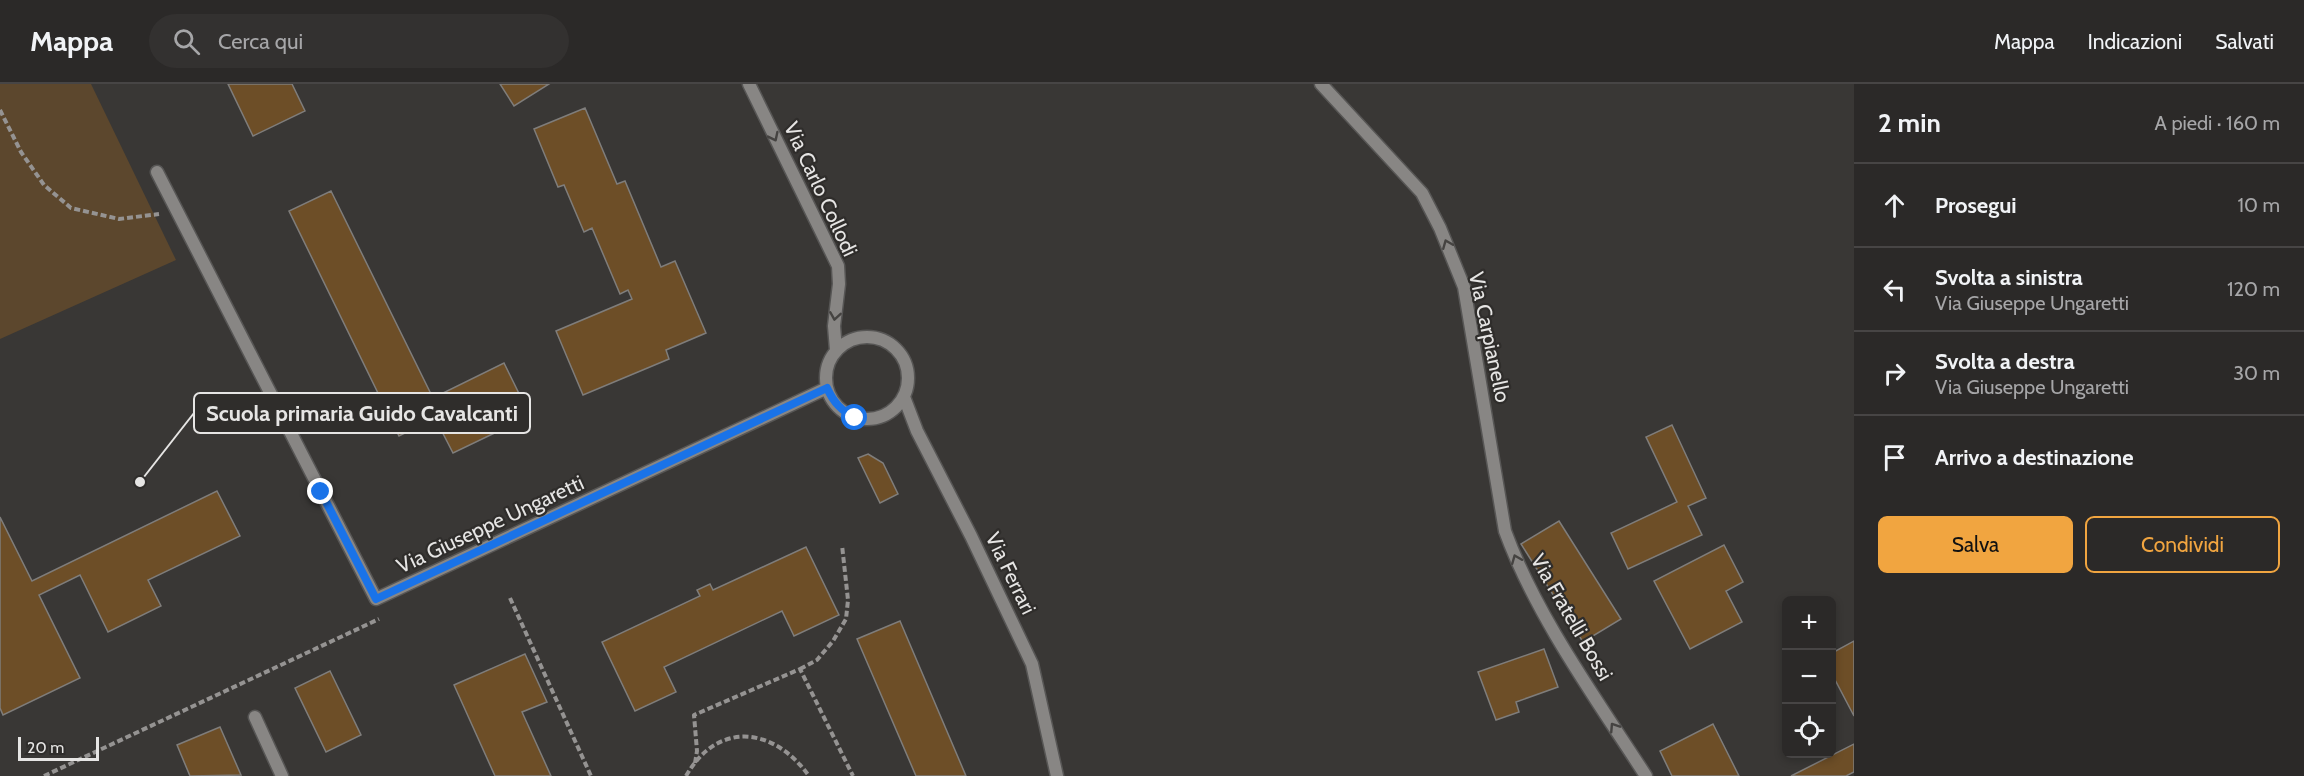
<!DOCTYPE html>
<html lang="it">
<meta charset="utf-8">
<style>
:root{--surface:#2b2928;--page:#333130;--text:#f1f3f6;--muted:#a6a6a8;--line:#474545;--accent:#f1a540}
body{margin:0;font-family:Cabin,sans-serif;background:var(--page);color:var(--text)}
.controls{position:absolute;right:18px;bottom:18px;display:grid;overflow:hidden;border-radius:9px;box-shadow:0 3px 9px #0003}
.controls button{width:54px;height:54px;display:grid;place-items:center;padding:0;border:0;border-bottom:2px solid var(--line);background:var(--surface);color:var(--text);font:30px sans-serif}
.scale{position:absolute;left:18px;bottom:15px;width:81px;box-sizing:border-box;padding-left:6px;border:3px solid #e6e5e4;border-top:0;font-size:16px;line-height:21px;white-space:nowrap;color:#e6e5e4;-webkit-text-stroke:4px #2f2d2b;paint-order:stroke}
.stop{position:absolute;width:18px;height:18px;margin:-14px;border:4px solid #1a73e8;border-radius:50%;background:#fff}
.stop.end{background:#1a73e8;border-color:#fff;box-shadow:0 2px 6px #0008}
.list{margin:0;padding:0;list-style:none}
h2{display:flex;justify-content:space-between;align-items:center;height:78px;margin:0;padding:0 24px;font-size:26px}
h2 small{font-size:20px;font-weight:400;color:var(--muted)}
.list li{display:grid;grid-template-columns:39px 1fr auto;gap:18px;align-items:center;box-sizing:border-box;height:84px;padding:0 24px;border-top:2px solid var(--line)}
.list b{display:block;font-size:22px;white-space:nowrap}
.list p{margin:0;font-size:20px;white-space:nowrap;color:var(--muted)}
.list em{font-size:20px;font-style:normal;color:var(--muted)}
.actions{display:flex;gap:12px;padding:18px 24px}
.actions a{flex:1;padding:14px 0;border:2px solid var(--accent);border-radius:9px;text-align:center;font-size:21px;color:var(--accent)}
.actions .main{background:var(--accent);color:#111}
.icon{flex:none;width:33px;height:33px;fill:none;stroke:currentColor;stroke-width:2;stroke-linecap:round;stroke-linejoin:round}
.map{position:relative;flex:none;width:1854px;height:692px;overflow:hidden}
header{display:flex;align-items:center;gap:36px;box-sizing:border-box;height:84px;padding:0 30px;background:var(--surface);border-bottom:2px solid var(--line)}
header strong{font-size:28px}
nav{display:flex;gap:33px;margin-inline-start:auto;font-size:21px}
.search{width:420px;height:54px;background:var(--page);display:flex;align-items:center;gap:15px;box-sizing:border-box;padding:0 21px;border-radius:33px;color:var(--muted);font-size:22px}
main{display:flex}
aside{flex:1;background:var(--surface)}
.map>svg:first-child{display:block}
.green{fill:#5c472d}
.building{fill:#6d4e27;stroke:#7f7d7b;stroke-width:1.5}
.lines{fill:none;stroke-linecap:round;stroke-linejoin:round}
.street-casing{stroke:#575655;stroke-width:15}
.path{stroke:#959392;stroke-width:4;stroke-dasharray:6 3;stroke-linecap:butt}
.street{stroke:#888684;stroke-width:12}
.oneway{stroke:#454341}
.route{stroke:#1a73e8;stroke-width:8}
.labels{text-anchor:middle;dominant-baseline:central;stroke-width:4.5;stroke-linejoin:round;paint-order:stroke}
.street-label{font-size:21px;fill:#e6e5e4;stroke:#2f2d2b}
.leader{fill:none;stroke:#e6e5e4;stroke-width:2}
.callout-dot{fill:#e6e5e4;stroke:#2f2d2b;stroke-width:2}
.callout{fill:#2f2d2b;stroke:#e6e5e4;stroke-width:2}
.callout-label{font-size:22px;text-anchor:middle;font-weight:bold;fill:#e6e5e4}
</style>
<header>
<strong>Mappa</strong>
<div class="search"><svg class="icon" aria-label="search" viewBox="0 0 24 24"><circle cx="10" cy="10" r="6"/><path d="M15 15l6 6"/></svg>Cerca qui</div>
<nav><a>Mappa</a><a>Indicazioni</a><a>Salvati</a></nav>
</header>
<main>
<div class="map">
<svg width="1854" height="692" viewBox="0 0 1854 692">
<rect width="100%" height="100%" fill="#393735"/>
<!-- green -->
<path class="green" d="M0,0H91L176,176L0,255Z"/>
<!-- building -->
<path class="building" d="M228,0H292L305,27L253,52Z
M500,0H549L514,22Z
M585,24L617,100L625,97L661,183L675,177L706,249L666,266L669,275L583,311L556,247L632,215L628,206L620,210L592,144L584,148L564,101L558,103L534,45Z
M331,107L433,314L504,279L530,332L453,369L435,334L399,352L289,127Z
M1672,341L1706,414L1688,422L1702,451L1628,485L1611,449L1677,418L1646,353Z
M868,370L883,379L898,410L880,419L858,374Z
M217,407L240,452L148,496L161,522L108,548L80,491L39,511L80,594L3,631L0,624V433L32,497Z
M1559,437L1621,535L1583,558L1521,460Z
M1724,461L1743,498L1726,507L1742,538L1690,565L1654,497Z
M806,463L839,531L794,552L782,527L664,583L676,608L635,627L602,558L700,512L697,506L710,500L713,506Z
M900,537L966,692H916L857,555Z
M1854,557V632L1832,590V569Z
M1544,565L1558,603L1516,618L1519,628L1496,636L1478,588Z
M525,570L547,618L522,628L551,692H495L454,601Z
M330,587L361,651L326,668L295,604Z
M1713,640L1739,692H1672L1660,667Z
M220,643L241,691L190,692L177,661Z
M1854,660V688L1846,692H1791Z"/>
<g class="lines">
<defs>
<path id="street" d="M749,0L838,182L839,200L834,242L836,266
M1321,0L1422,109L1440,144L1464,203L1505,447C1536,532 1597,616 1646,692
M157,88L376,515L827,304
M826 294a41 41 0 1 1 82 0a41 41 0 1 1-82 0Z
M904,313L917,347L971,452L1032,580L1057,692
M255,633L282,692"/>
</defs>
<!-- street casing -->
<use href="#street" class="street-casing"/>
<!-- path -->
<path class="path" d="M0,26L21,68L44,101L71,124L119,135L159,130
M510,514L591,692
M800,585L817,576L833,557L846,535L848,516L842,461
M695,679L697,667L694,631L800,585L853,692
M44,692L379,535
M686,692C718,636 774,643 809,692"/>
<!-- street -->
<use href="#street" class="street"/>
</g>
<!-- one-way arrows -->
<defs><path id="oneway-chevron" d="M-2-3.5L2.5 0L-2 3.5" fill="none" stroke-width="1.6" stroke-linecap="round" stroke-linejoin="round" transform="scale(1.5)"/></defs>
<g class="oneway">
<use href="#oneway-chevron" transform="translate(774 53) rotate(64)"/>
<use href="#oneway-chevron" transform="translate(1447 160) rotate(-112)"/>
<use href="#oneway-chevron" transform="translate(835 232) rotate(99)"/>
<use href="#oneway-chevron" transform="translate(1516 475) rotate(-112)"/>
<use href="#oneway-chevron" transform="translate(1614 643) rotate(-123)"/>
</g>
<g class="lines">
<!-- route -->
<path class="route" d="M321,408L376,515L827,304C834,319 841,326 855,334"/>
</g>
<g class="labels">
<!-- street labels -->
<g class="street-label">
<text transform="translate(821 105) rotate(65)">Via Carlo Collodi</text>
<text transform="translate(1490 253) rotate(78)">Via Carpianello</text>
<text transform="translate(490 440) rotate(-25)">Via Giuseppe Ungaretti</text>
<text transform="translate(1011 489) rotate(64)">Via Ferrari</text>
<text transform="translate(1572 533) rotate(60)">Via Fratelli Bossi</text>
</g>
</g>
<!-- callouts -->
<path class="leader" d="M140 398L194 329"/>
<circle class="callout-dot" cx="140" cy="398" r="6"/>
<rect class="callout" x="194" y="309" width="336" height="40" rx="6"/>
<g class="callout-label">
<text x="362" y="337">Scuola primaria Guido Cavalcanti</text>
</g>
</svg>
<div class="controls">
<button>+</button>
<button>−</button>
<button><svg class="icon" aria-label="locate" viewBox="0 0 24 24"><circle cx="12" cy="12" r="6"/><path d="M12 2v4M12 18v4M2 12h4M18 12h4"/></svg></button>
</div>
<div class="scale">20 m</div>
<div class="stop" style="left:855px;top:334px"></div>
<div class="stop end" style="left:321px;top:408px"></div>
</div>
<aside>
<h2>2 min<small>A piedi · 160 m</small></h2>
<ul class="list">
<li><svg class="icon" aria-label="ahead" viewBox="0 0 24 24"><path d="M12 20V5M6 11l6-6 6 6"/></svg><div><b>Prosegui</b></div><em>10 m</em></li>
<li><svg class="icon" aria-label="left" viewBox="0 0 24 24"><path d="M17 20v-9H6M10 6l-5 5 5 5"/></svg><div><b>Svolta a sinistra</b><p>Via Giuseppe Ungaretti</p></div><em>120 m</em></li>
<li><svg class="icon" aria-label="right" viewBox="0 0 24 24"><path d="M7 20v-9h11M14 6l5 5-5 5"/></svg><div><b>Svolta a destra</b><p>Via Giuseppe Ungaretti</p></div><em>30 m</em></li>
<li><svg class="icon" aria-label="arrive" viewBox="0 0 24 24"><path d="M6 21V4h12l-3 4 3 4H6"/></svg><div><b>Arrivo a destinazione</b></div></li>
</ul>
<div class="actions"><a class="main">Salva</a><a>Condividi</a></div>
</aside>
</main>
